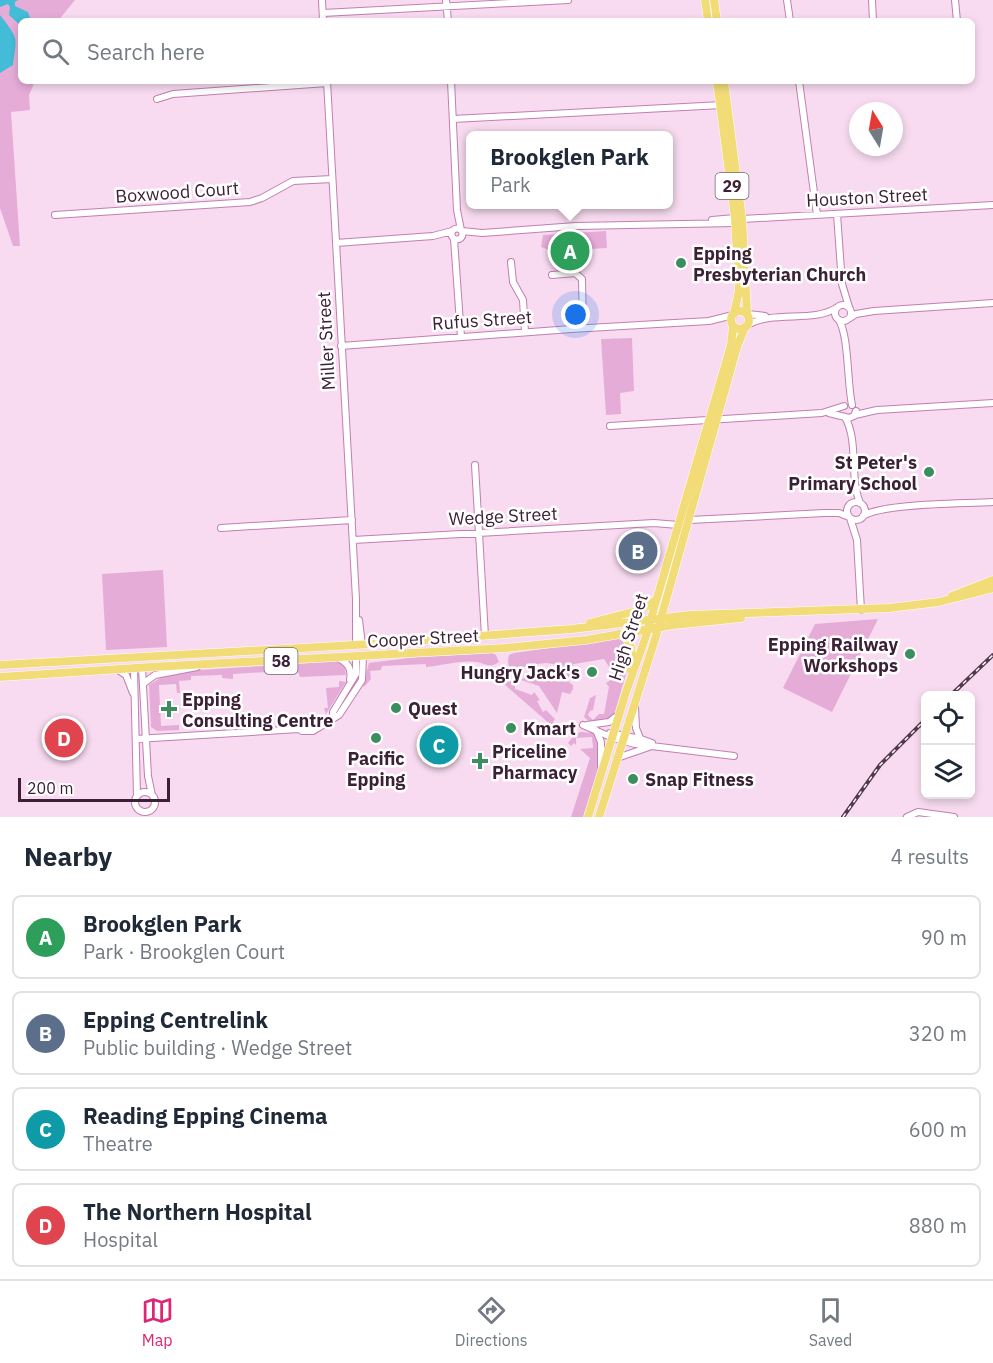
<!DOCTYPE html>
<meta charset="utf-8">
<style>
:root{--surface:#fff;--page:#f2f2f3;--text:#1f2937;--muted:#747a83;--line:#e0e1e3;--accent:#db2777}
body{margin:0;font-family:"IBM Plex Sans",sans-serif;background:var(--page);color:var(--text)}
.controls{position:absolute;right:18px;bottom:18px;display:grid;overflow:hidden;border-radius:9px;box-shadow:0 3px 9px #0003}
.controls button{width:54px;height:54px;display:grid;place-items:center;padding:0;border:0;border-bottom:2px solid var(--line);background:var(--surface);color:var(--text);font:30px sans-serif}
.compass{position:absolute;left:849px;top:102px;width:54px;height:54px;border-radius:50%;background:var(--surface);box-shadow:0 3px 9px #0003;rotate:349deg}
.scale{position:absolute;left:18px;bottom:15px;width:152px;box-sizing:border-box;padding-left:6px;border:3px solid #3c2136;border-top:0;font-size:16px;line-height:21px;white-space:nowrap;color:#3c2136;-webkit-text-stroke:4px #fff;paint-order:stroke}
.you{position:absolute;left:576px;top:315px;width:21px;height:21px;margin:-15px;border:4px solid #fff;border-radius:50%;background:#1a73e8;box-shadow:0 0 0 9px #1a73e833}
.badge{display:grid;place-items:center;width:39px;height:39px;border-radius:50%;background:var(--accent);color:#fff;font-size:20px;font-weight:700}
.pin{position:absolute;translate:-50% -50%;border:3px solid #fff;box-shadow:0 2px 6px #0006}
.popup{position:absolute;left:466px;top:131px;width:207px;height:78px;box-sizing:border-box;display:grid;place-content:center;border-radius:9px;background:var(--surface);filter:drop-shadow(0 2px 4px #0005);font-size:20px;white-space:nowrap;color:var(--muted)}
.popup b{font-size:22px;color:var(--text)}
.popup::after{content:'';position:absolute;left:50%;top:100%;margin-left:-12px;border:12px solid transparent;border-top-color:var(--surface)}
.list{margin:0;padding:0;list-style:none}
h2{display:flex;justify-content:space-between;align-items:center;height:78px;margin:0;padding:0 24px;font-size:26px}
h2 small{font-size:20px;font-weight:400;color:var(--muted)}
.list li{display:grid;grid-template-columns:39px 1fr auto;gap:18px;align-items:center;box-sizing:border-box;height:84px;margin:0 12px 12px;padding:0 12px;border:2px solid var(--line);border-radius:9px}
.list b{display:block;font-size:22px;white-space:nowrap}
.list p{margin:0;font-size:20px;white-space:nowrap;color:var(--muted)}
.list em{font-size:20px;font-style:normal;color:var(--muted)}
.icon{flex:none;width:33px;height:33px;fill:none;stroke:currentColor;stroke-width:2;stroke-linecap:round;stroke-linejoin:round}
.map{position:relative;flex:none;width:993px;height:817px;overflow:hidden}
.search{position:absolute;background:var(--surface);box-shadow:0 3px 9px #0003;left:18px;right:18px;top:18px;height:66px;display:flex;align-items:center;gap:15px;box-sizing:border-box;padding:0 21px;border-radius:9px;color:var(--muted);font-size:22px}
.sheet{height:462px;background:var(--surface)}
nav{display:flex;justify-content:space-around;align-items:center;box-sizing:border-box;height:84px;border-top:2px solid var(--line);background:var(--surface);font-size:16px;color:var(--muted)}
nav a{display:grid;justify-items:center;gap:3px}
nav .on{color:var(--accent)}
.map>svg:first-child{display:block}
.green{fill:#e6acd8}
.water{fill:#43bcd7}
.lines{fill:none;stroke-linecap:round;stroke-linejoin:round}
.minor-casing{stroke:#c17fb2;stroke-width:8}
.major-casing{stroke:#fff;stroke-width:9}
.minor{stroke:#fff;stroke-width:6}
.major{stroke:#f2dc78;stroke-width:8}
.rail-casing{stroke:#54394e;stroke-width:4}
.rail{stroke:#fff;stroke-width:1.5;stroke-dasharray:4.5;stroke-linecap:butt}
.poi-dot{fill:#3c8d5f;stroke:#fff;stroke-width:2}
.labels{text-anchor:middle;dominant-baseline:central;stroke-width:5;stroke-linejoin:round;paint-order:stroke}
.shield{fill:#fff;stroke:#766472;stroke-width:1.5}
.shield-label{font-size:16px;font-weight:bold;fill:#3c2136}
.street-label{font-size:18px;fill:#3c2136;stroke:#fff}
.poi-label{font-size:18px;font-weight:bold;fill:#3c2136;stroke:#fff;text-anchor:start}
</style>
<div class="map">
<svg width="993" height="817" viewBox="0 0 993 817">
<rect width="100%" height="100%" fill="#f8dbf0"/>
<!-- green -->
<path class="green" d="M0,0H75L58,21H21V81H35L29,95L30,110L11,112L20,246H13L0,208Z
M606,231L607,248L589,249L581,259L580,270L561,271L560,254L541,247L543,235Z
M632,338L634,391L620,393L621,414L606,415L601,339Z
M163,570L167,647L106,650L102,574Z
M878,619L832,712L783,688L815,624Z
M620,638L625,639L630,660L615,712L611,719L591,723L584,717L590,698L596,695L593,710L590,711L588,715L593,720L599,714H604L609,687L606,683L612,679L613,673L604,659L574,664L571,667L572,676L576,683L553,664L546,663L528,665L515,672C508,669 507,663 509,655L514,653Z
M492,653L496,655L499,662C490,669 485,663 476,662C459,660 442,666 426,667V664L382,666L381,670L370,671L371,679L364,687L363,685L369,663L417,657Z
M339,661L344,664L346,675L300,677L297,670L233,674V679L222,678V675L191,676V680L179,681L180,693H177L176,684L159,685L161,726L179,725V730L157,731L151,727L149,685L165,675L200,670Z
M545,668L552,669L573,685V689L570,694L562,692L557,713L539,686L521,680L536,670Z
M493,672H499L506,678L517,681L512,684L515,686V689L532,695L534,692L540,700L537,701L543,712L546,710L555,719L553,722L560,729L563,726L564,728L560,737H556L559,732L495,676L492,673Z
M339,681L346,682L326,714L324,708H328L326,688L339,687Z
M581,732L593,733L598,736L599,759L598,769L583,817H571L590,758L580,749L593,748L592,737L576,738V745L574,743L571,746L568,743L575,734Z"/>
<!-- water -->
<path class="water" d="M0,0H18L15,2V6L28,12L31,21H21V26L9,15L10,7L8,4L0,7Z
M0,15C19,40 17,35 13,65L0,73Z"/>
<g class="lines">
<defs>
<path id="minor" d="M322,0L323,21
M446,0L448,21
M787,0L790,21
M872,0L873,21
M955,0L957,21
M323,13L568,0
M327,81L356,599V645
M451,81L457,210L461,230
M799,81L817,215
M157,99L173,94L327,83
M453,119L722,105
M837,214L842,284L849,307
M55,215L250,202L262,198L293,181L332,179
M742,219L993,205
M712,220L735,218
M451.5 234a5.5 5.5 0 1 1 11 0a5.5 5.5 0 1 1-11 0Z
M462,231L482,233L576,226L736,223
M454,239L461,337
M336,243L433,236L452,231
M511,262L513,282L523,300L525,332
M552,275L575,273L582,279L583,328
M835 313a8 8 0 1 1 16 0a8 8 0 1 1-16 0Z
M748,314L765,316
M850,318L856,314L874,311L993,303
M839,320C849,337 847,382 852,405
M747,325C774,310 813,323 836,308
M341,346L571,329L709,321L733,315
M829,413L849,418L854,416L856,411
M855,415L877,410L993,403
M845,417C859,442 849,476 860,503
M610,426L822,413L844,406
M475,465L485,636
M847 511a9 9 0 1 1 18 0a9 9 0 1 1-18 0Z
M863,516C883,503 966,504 993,502
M850,518L857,540L861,610
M690,520L824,513H839L849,517
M221,528L352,520
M353,540L654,523L678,525
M359,620L362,645
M338,658C348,663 352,668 350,680
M142,668L148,776L152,795
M134,669L137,796
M118,670L126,675L133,693
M144,683L155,675L197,667
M635,707L636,728L640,738
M333,718V712L356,674V656
M583,725L613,738L635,744L734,756
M587,725L609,722L618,715
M299,729L302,731H313L339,715L362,680L363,656
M596,730L601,742V766
M610,733L641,739L652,743
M136,739L299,729L314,726L318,728
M617,758L649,747
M135 802a10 10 0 1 1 20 0a10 10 0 1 1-20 0Z
M907,817L918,812L954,817"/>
<path id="major" d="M705,0L708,21
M714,0L717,21
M717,81L735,218L739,291L734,313
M724,81L742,219L747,312
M731 320a9 9 0 1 1 18 0a9 9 0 1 1-18 0Z
M952,596L993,580
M590,623L640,610L655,601
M619,634C635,640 632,656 630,669
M0,665L372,644L572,629L690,615L889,608L939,602L993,588
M0,677L151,667L506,648L586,640L673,625L741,618
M588,817L626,692L645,639L731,345L733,327
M599,817L656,636L737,347L745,327"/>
</defs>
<!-- minor casing -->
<use href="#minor" class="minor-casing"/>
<!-- major casing -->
<use href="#major" class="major-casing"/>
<!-- minor -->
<use href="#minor" class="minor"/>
<!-- major -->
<use href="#major" class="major"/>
<defs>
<path id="rail" d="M950,696L993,655
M843,817L880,765L926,719"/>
</defs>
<!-- rail casing -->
<use href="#rail" class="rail-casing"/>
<!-- rail -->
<use href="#rail" class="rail"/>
</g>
<!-- markers -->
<g class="poi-dot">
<circle cx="681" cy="263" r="6"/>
<circle cx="929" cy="472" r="6"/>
<circle cx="910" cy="654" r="6"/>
<circle cx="592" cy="672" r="6"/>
<circle cx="396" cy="708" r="6"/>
<path d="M166 700h6v6h6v6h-6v6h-6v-6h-6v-6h6z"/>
<circle cx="511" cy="728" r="6"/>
<circle cx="376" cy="738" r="6"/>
<path d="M477 752h6v6h6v6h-6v6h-6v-6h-6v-6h6z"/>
<circle cx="633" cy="779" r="6"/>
</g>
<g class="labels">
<!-- shield labels -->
<g class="shield">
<rect x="715.5" y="173" width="33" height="26" rx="4.5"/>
<rect x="264.5" y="648" width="33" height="26" rx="4.5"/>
</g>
<g class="shield-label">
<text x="732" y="186">29</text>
<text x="281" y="661">58</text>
</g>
<!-- street labels -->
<g class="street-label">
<text transform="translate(177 192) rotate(-4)">Boxwood Court</text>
<text transform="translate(867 197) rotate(-3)">Houston Street</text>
<text transform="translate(482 320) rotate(-4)">Rufus Street</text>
<text transform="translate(326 341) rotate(-93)">Miller Street</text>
<text transform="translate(503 516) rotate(-3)">Wedge Street</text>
<text transform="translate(628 637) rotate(-72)">High Street</text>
<text transform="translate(423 638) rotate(-3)">Cooper Street</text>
</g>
<!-- poi labels -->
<g class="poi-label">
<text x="693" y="253">Epping<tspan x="693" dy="21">Presbyterian Church</tspan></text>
<text x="917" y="462" text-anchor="end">St Peter's<tspan x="917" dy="21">Primary School</tspan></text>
<text x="898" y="644" text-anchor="end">Epping Railway<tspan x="898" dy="21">Workshops</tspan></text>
<text x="580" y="672" text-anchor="end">Hungry Jack's</text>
<text x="182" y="699">Epping<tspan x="182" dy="21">Consulting Centre</tspan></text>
<text x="408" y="708">Quest</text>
<text x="523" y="728">Kmart</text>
<text x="492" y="751">Priceline<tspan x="492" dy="21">Pharmacy</tspan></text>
<text x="376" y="758" text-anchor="middle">Pacific<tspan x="376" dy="21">Epping</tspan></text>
<text x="645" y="779">Snap Fitness</text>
</g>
</g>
</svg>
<div class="controls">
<button><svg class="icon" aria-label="locate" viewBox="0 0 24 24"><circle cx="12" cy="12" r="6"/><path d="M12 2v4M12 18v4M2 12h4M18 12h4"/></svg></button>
<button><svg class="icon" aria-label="layers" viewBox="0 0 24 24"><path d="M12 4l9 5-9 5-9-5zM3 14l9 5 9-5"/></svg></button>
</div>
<svg class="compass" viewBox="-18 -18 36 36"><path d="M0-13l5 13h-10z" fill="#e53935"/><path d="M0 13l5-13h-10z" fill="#747a83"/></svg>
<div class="scale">200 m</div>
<div class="you"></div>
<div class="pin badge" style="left:570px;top:251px;background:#2e9e5b">A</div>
<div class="popup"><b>Brookglen Park</b>Park</div>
<div class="pin badge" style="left:638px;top:551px;background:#5c6f8a">B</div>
<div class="pin badge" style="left:439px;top:745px;background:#0f9aa8">C</div>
<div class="pin badge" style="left:64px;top:738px;background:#e0444e">D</div>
<div class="search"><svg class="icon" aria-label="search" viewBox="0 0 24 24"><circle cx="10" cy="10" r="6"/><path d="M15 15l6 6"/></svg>Search here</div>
</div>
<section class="sheet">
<h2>Nearby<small>4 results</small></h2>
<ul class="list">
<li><span class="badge" style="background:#2e9e5b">A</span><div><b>Brookglen Park</b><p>Park · Brookglen Court</p></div><em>90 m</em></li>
<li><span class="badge" style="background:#5c6f8a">B</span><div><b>Epping Centrelink</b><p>Public building · Wedge Street</p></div><em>320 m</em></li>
<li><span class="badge" style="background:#0f9aa8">C</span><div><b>Reading Epping Cinema</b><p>Theatre</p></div><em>600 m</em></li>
<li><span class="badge" style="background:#e0444e">D</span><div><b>The Northern Hospital</b><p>Hospital</p></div><em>880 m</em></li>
</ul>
</section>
<nav>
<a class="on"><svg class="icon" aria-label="map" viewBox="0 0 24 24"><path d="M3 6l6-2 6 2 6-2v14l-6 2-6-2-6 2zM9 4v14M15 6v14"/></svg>Map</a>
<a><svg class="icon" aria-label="directions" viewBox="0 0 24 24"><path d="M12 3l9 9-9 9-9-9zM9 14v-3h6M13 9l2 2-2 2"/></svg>Directions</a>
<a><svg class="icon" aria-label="saved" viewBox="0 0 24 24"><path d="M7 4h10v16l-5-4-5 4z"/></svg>Saved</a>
</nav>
